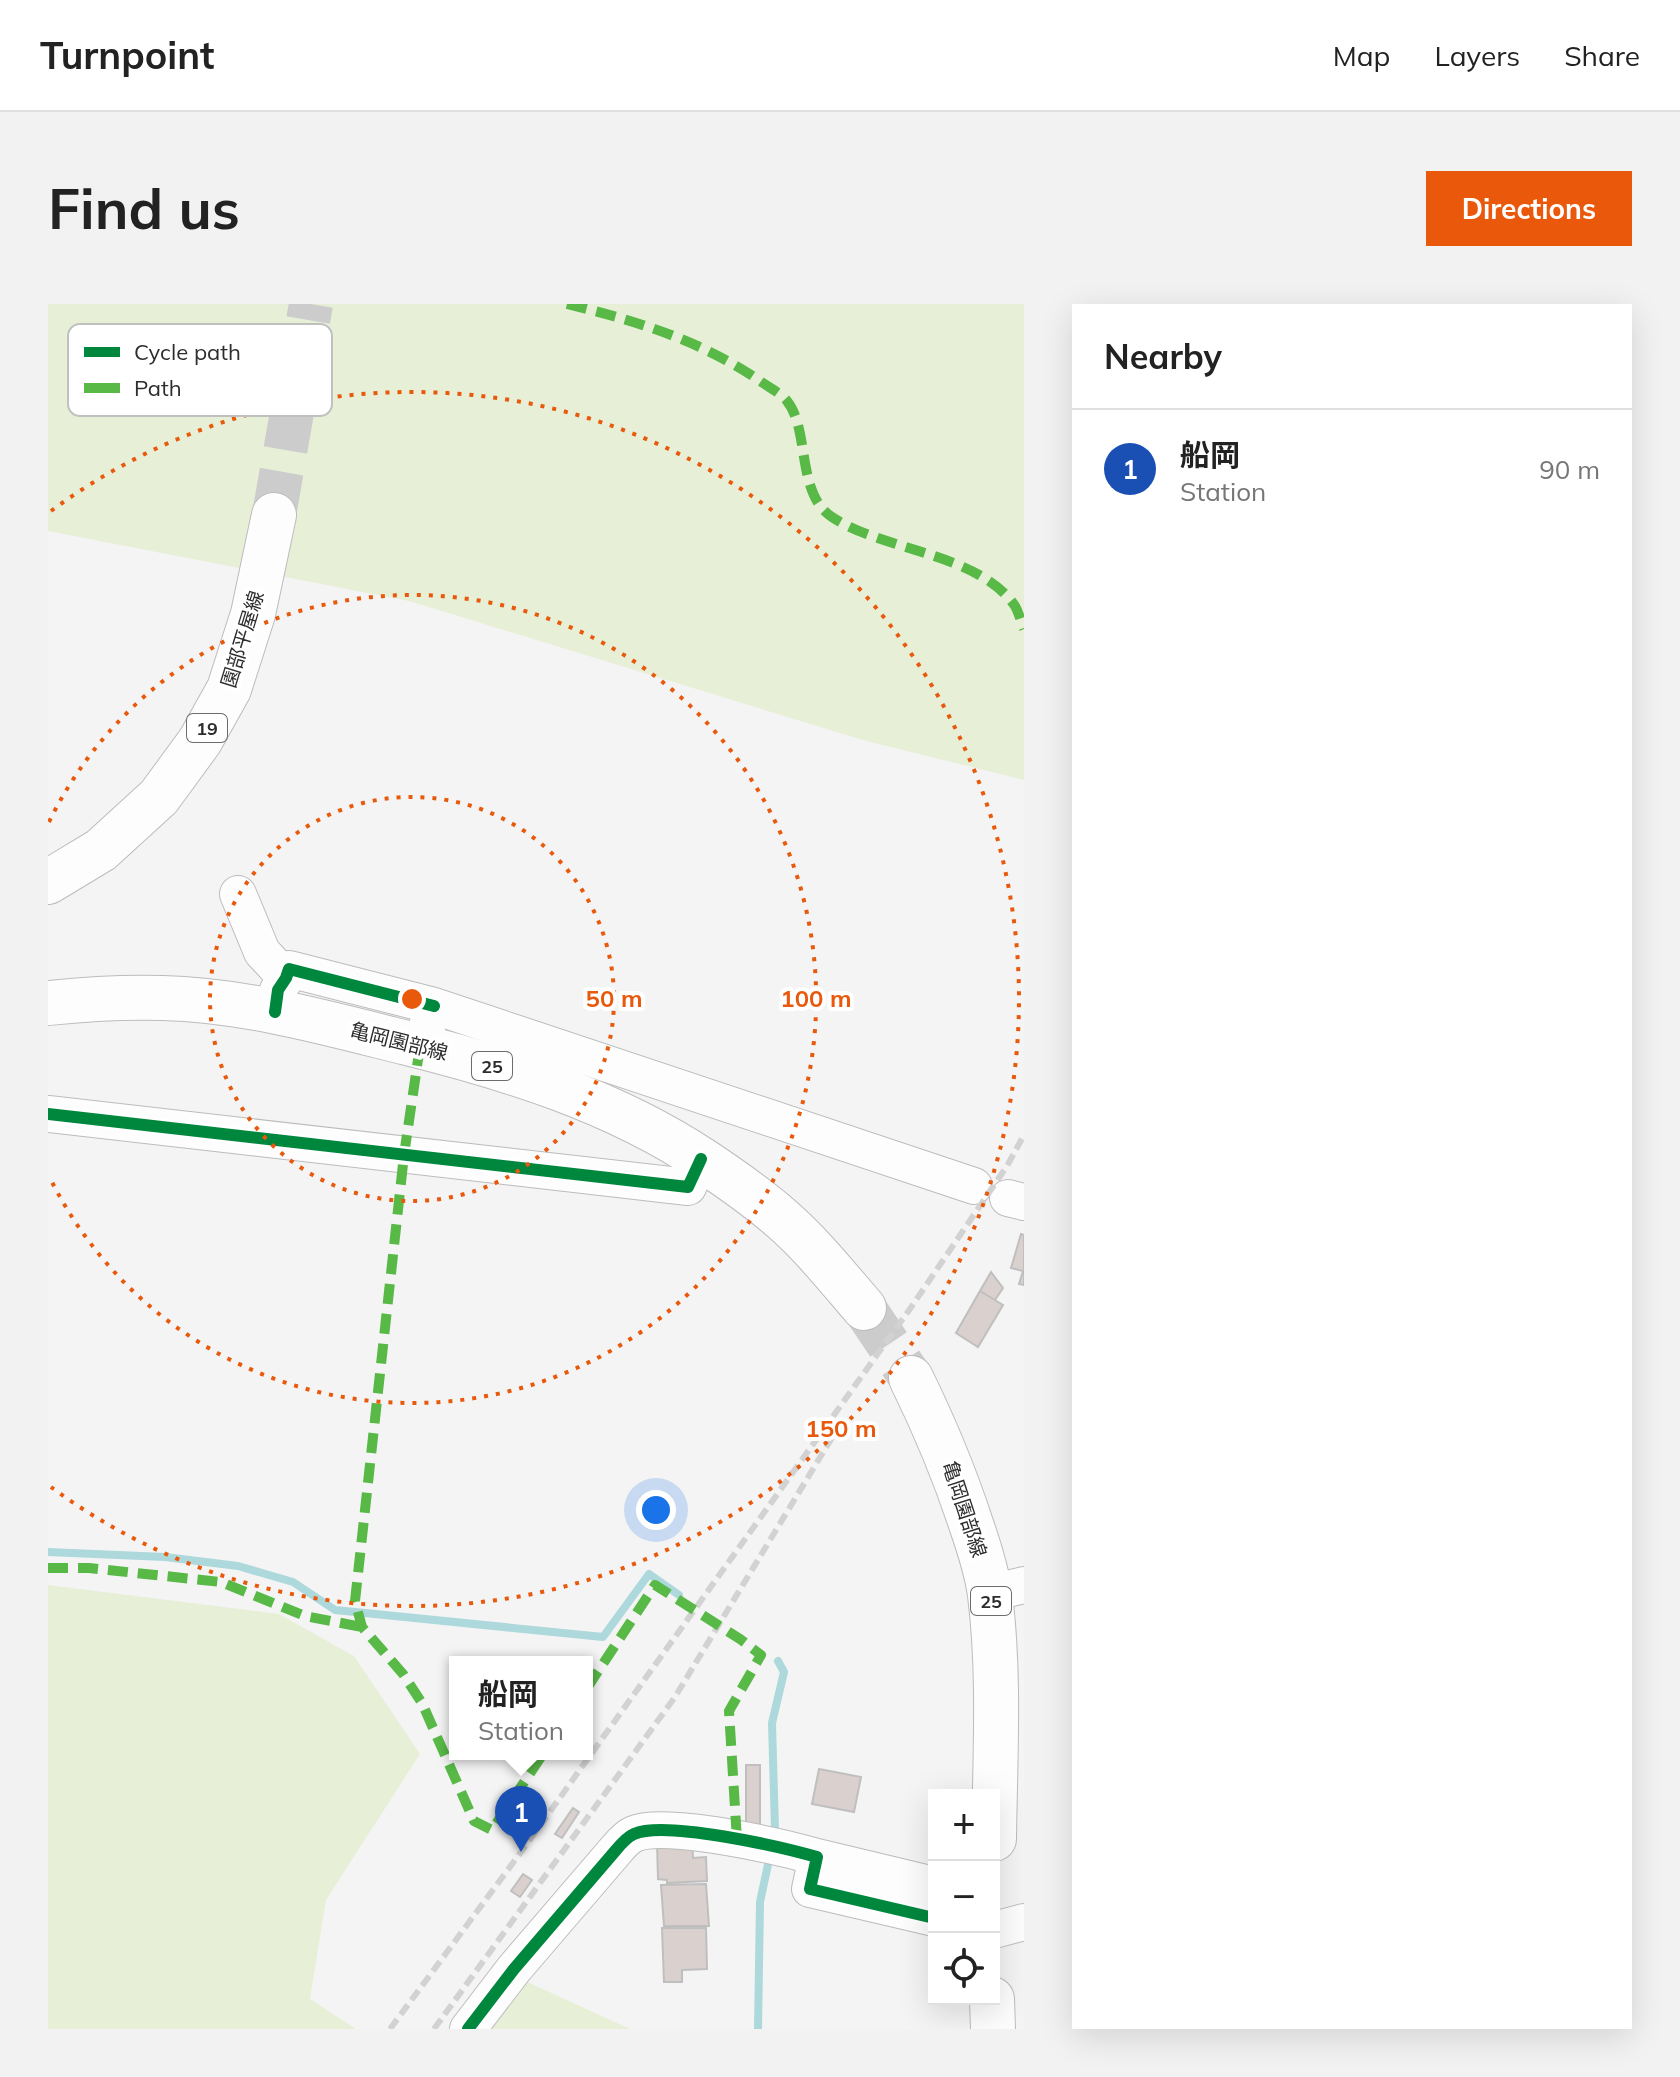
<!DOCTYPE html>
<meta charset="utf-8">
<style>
:root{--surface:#fff;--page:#f2f2f2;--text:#222;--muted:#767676;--line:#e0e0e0;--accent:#ea580c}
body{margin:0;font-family:Mulish,"Noto Sans JP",sans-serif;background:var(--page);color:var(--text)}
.controls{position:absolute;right:24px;bottom:24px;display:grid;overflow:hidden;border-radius:0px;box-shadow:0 8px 32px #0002}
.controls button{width:72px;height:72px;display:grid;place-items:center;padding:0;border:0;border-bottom:2px solid var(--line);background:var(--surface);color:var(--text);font:40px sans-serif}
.you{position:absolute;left:608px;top:1206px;width:28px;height:28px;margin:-20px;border:6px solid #fff;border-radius:50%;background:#1a73e8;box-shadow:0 0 0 12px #1a73e833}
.badge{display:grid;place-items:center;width:52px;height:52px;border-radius:50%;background:var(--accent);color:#fff;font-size:26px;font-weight:700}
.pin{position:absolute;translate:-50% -66px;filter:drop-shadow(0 2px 4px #0008)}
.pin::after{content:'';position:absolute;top:42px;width:28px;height:24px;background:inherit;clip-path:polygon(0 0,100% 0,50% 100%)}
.popup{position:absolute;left:401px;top:1352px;width:144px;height:104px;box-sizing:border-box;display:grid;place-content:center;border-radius:0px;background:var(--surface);filter:drop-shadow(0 2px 6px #0005);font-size:26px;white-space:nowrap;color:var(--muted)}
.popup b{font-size:30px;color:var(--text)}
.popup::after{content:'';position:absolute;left:50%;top:100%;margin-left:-16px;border:16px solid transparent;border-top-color:var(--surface)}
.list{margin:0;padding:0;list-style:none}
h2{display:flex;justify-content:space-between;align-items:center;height:104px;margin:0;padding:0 32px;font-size:34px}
h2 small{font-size:26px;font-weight:400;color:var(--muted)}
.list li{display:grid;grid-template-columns:52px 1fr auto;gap:24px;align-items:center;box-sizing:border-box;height:120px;padding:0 32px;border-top:2px solid var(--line)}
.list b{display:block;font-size:30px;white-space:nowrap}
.list p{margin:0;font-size:26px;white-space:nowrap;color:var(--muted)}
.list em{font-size:26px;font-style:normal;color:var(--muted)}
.icon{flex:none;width:44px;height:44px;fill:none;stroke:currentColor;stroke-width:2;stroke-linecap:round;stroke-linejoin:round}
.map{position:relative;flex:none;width:976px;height:1725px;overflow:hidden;border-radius:0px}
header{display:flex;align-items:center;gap:48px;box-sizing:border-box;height:112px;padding:0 40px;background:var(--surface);border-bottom:2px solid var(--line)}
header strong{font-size:38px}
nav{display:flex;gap:44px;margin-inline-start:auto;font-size:28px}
.intro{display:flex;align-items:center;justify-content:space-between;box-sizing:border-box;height:192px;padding:0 48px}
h1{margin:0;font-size:56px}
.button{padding:20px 36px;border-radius:0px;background:var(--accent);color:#fff;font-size:28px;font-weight:700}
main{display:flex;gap:48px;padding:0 48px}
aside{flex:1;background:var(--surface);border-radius:0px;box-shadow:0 8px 32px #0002}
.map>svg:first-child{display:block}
.green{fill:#e8efd7}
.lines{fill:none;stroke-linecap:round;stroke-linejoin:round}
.stream{stroke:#add8dc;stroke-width:8}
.building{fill:#dad0cd;stroke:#c0bfbf;stroke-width:2}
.major-tunnel{stroke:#cccccd;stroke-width:44;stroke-dasharray:44 22;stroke-linecap:butt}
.minor-casing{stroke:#bcbcbd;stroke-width:38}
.major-casing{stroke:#bcbcbd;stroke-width:46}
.minor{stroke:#fdfdfe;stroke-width:36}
.major{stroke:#fdfdfe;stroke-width:44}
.rail{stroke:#d2d2d3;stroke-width:6;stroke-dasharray:12 6;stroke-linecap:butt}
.quiet{stroke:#58b947;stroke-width:10;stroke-dasharray:20 10;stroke-linecap:butt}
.cycleway-casing{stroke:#fff;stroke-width:17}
.cycleway{stroke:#00873e;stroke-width:12}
.ring{fill:none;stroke:#e8590c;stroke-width:4;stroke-dasharray:4 8}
.labels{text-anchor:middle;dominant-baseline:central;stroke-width:8;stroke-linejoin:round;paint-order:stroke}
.shield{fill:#fff;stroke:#6c6c6d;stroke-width:2}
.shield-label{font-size:18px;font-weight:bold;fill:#2d2d2e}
.street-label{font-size:20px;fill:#2d2d2e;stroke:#fff}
.key{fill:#fff;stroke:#c0c0c0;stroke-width:2}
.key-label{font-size:22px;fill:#2d2d2e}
.centre{fill:#e8590c;stroke:#fff;stroke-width:4}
.ring-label{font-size:24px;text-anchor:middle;font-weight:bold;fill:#e8590c;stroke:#fff;stroke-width:8;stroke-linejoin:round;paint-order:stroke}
</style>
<header>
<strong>Turnpoint</strong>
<nav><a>Map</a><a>Layers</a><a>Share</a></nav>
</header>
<div class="intro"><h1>Find us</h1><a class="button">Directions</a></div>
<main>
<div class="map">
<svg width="976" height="1725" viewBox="0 0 976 1725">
<rect width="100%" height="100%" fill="#f4f4f5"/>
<!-- green -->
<path class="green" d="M0,0H976V476L818,437L361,297L0,227Z
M0,1281L231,1310L306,1352L372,1450L278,1596L262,1695L308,1725H0Z
M473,1675L582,1725H436Z"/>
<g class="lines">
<!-- stream -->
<path class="stream" d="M0,1248L117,1253L190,1262L245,1278L287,1306L555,1333L601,1270L631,1291
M725,1533L727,1525L724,1419L736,1368L730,1357
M710,1725L712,1598L722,1551"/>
</g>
<!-- building -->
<path class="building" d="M973,930L976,931V981L971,980L975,967L963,964Z
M943,968L955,984L947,996L932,987Z
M932,987L955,1001L930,1043L908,1029Z
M698,1461H712V1528H698Z
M771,1465L813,1473L806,1508L764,1500Z
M525,1504L531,1508L514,1534L507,1530Z
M644,1535L645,1554L658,1553L659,1577L619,1579V1576L610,1575L609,1539Z
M475,1570L484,1576L472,1593L463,1587Z
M658,1580L661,1622H616L613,1581Z
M614,1624H658L659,1665L634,1666V1678H616Z"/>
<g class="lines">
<!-- major-tunnel -->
<path class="major-tunnel" d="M226,211L263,0
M816,1004L863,1074"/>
<defs>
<path id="minor" d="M190,590L214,648L238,674
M227,708L230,686L238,674L241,665L386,702
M372,742L386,702L926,882
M0,810L640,883L653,855
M960,894L976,898
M942,1289L976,1281
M769,1553L886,1581
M946,1626L976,1618
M420,1725L466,1665L568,1546C573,1540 579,1533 586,1530C617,1516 734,1543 769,1553L762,1585L886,1614"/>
<path id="major" d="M0,578L53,546L111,493L152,437L181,385L205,310L226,211
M0,699C38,695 76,693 115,694C197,696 279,719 359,739C463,765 566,797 656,857C683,875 710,894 734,915C764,941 790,974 816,1004
M863,1074C887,1123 906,1168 923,1220C931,1243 939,1267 942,1291C952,1371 947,1454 946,1535
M944,1695L945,1725"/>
</defs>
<!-- minor casing -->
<use href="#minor" class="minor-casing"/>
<!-- major casing -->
<use href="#major" class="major-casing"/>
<!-- minor -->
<use href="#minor" class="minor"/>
<!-- major -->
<use href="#major" class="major"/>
<!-- rail -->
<path class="rail" d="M342,1725L473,1548L864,1002L959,862L976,831
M386,1725L627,1393L791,1122"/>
<!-- quiet -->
<path class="quiet" d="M519,0C589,17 655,37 715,79C722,84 734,90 739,97C762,125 748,190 784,213C835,247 931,249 967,302C971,309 973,318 976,325
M372,742L356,851L307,1297L314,1323L355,1370L374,1399L426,1517L444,1526L495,1450
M0,1264H41L173,1278L257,1312L314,1323
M539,1384L607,1281L692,1335L713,1351L681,1407L689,1536"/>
<defs>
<path id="cycleway" d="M227,708L230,686L238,674L241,665L386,702
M0,810L640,883L653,855
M420,1725L466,1665L568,1546C573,1540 579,1533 586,1530C617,1516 734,1543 769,1553L762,1585L886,1614"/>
</defs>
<!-- cycleway casing -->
<use href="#cycleway" class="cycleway-casing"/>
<!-- cycleway -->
<use href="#cycleway" class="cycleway"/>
</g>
<!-- distance rings -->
<g class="ring">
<circle cx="364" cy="695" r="202"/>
<path d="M1 518A404 404 0 1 1 1 872"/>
<path d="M3 207A607 607 0 1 1 3 1183"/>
</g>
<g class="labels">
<!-- shield labels -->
<g class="shield">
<rect x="139" y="410" width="40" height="28" rx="6"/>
<rect x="424" y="748" width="40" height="28" rx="6"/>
<rect x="923" y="1283" width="40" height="28" rx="6"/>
</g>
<g class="shield-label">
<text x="159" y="424">19</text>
<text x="444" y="762">25</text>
<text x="943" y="1297">25</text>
</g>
<!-- street labels -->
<g class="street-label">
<text transform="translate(194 335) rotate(-73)">園部平屋線</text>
<text transform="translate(351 737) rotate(14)">亀岡園部線</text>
<text transform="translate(917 1205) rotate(72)">亀岡園部線</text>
</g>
</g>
<!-- legend -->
<rect x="20" y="20" width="264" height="92" rx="12" class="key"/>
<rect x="36" y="43" width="36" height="10" fill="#00873e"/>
<rect x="36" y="79" width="36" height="10" fill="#58b947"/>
<g class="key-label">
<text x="86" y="56">Cycle path</text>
<text x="86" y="92">Path</text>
</g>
<circle cx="364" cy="695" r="12" class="centre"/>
<g class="ring-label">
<text x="566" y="703">50 m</text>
<text x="768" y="703">100 m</text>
<text x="793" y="1133">150 m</text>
</g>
</svg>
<div class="controls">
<button>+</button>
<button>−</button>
<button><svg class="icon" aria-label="locate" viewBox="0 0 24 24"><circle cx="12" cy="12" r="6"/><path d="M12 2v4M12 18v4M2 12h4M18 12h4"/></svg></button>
</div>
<div class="you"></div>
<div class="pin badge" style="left:473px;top:1548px;background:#1a4fb4">1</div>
<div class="popup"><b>船岡</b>Station</div>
</div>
<aside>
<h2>Nearby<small></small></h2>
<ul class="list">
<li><span class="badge" style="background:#1a4fb4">1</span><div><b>船岡</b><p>Station</p></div><em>90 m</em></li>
</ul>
</aside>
</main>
